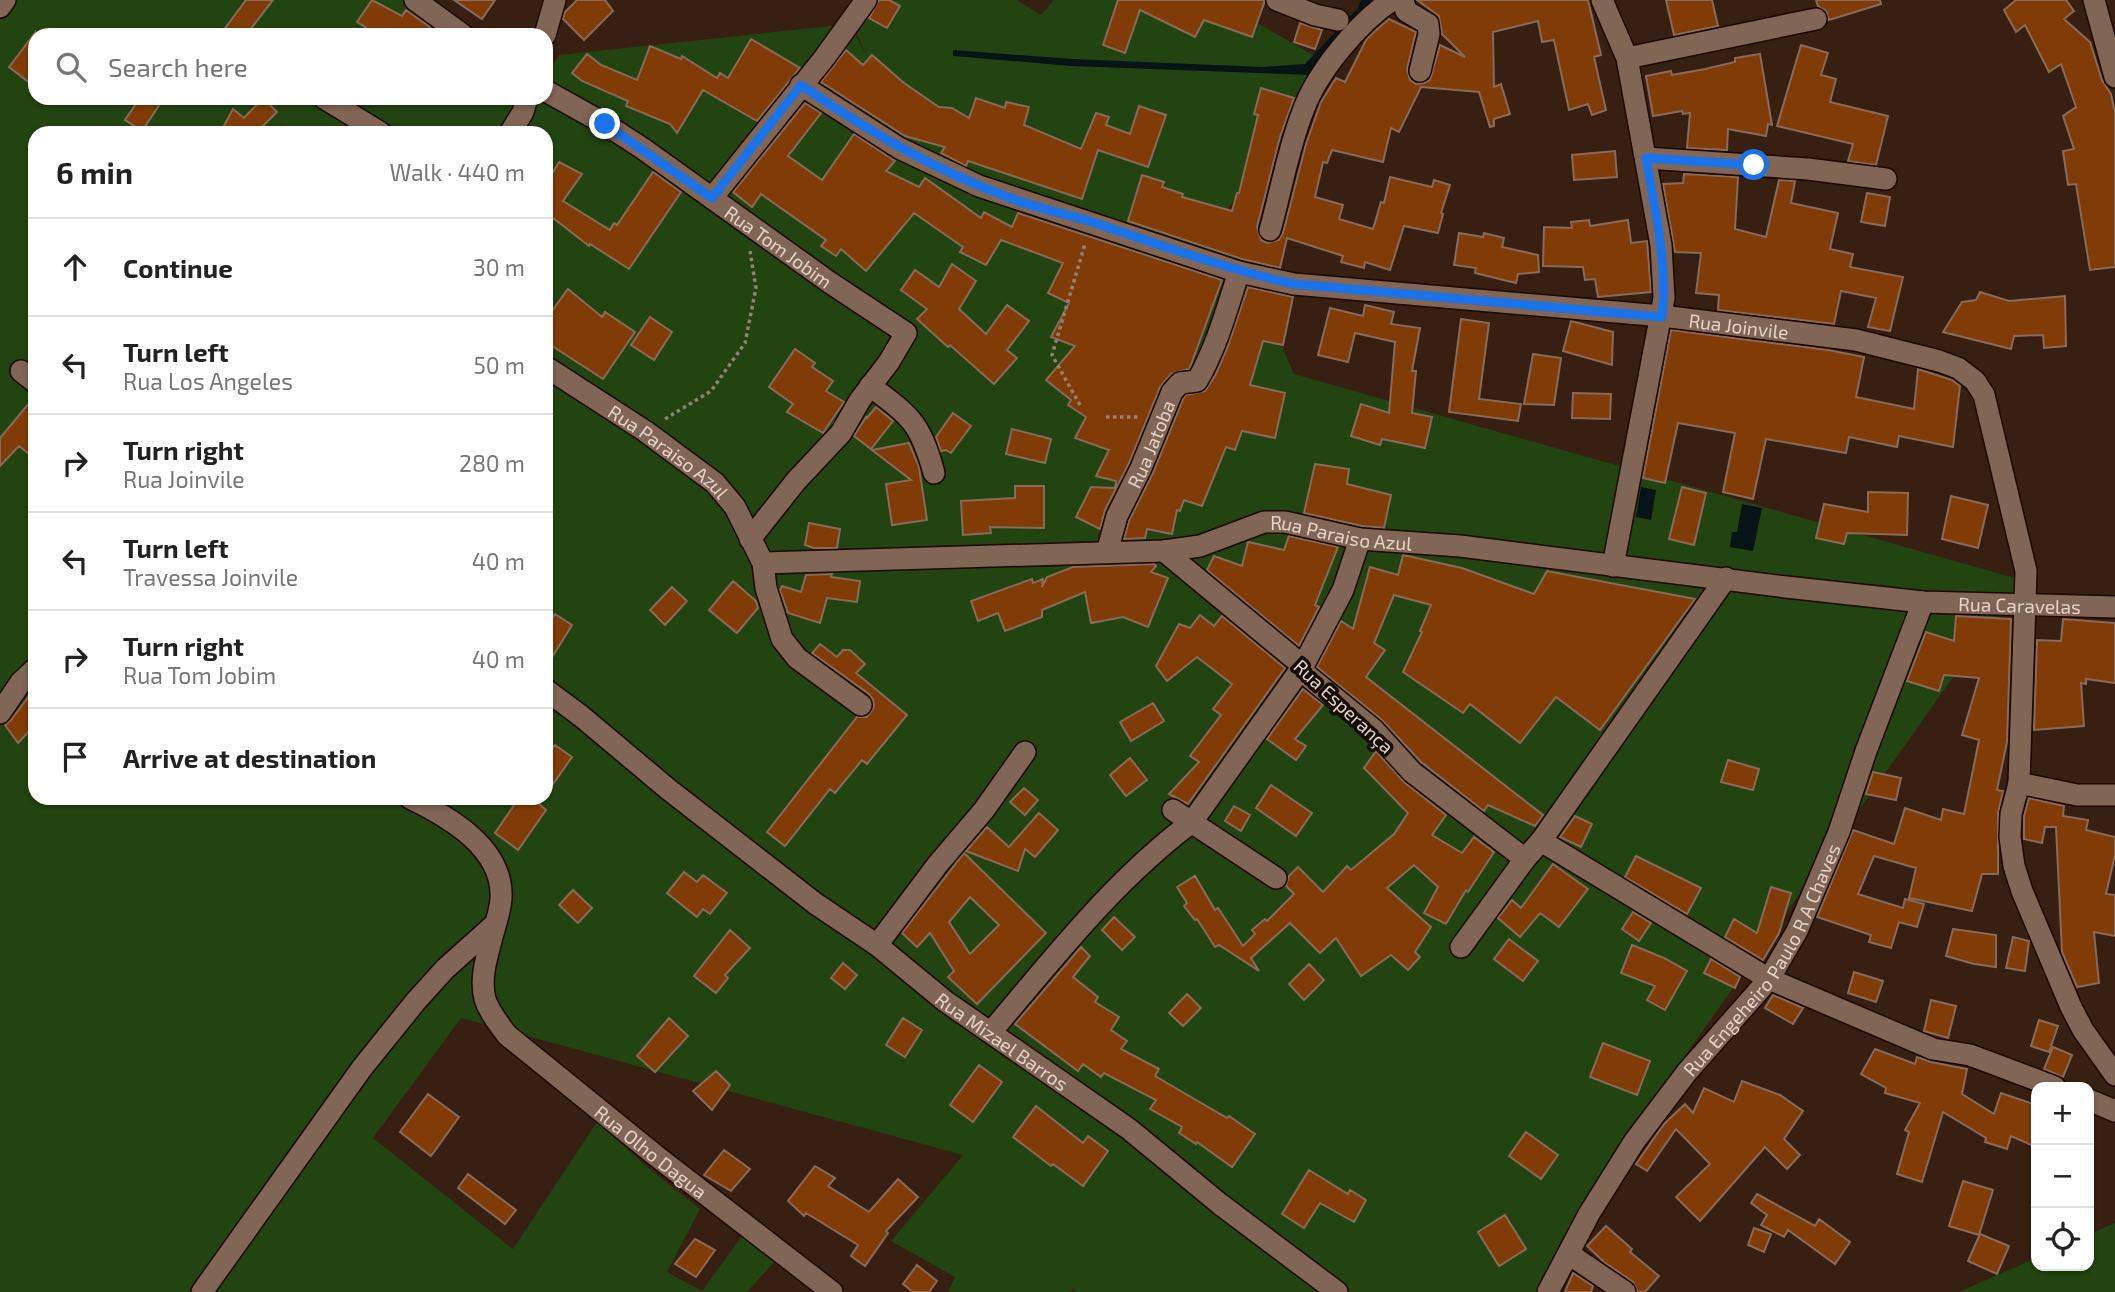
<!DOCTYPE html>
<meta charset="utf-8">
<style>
:root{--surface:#fff;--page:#f6f6f6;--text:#222;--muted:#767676;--line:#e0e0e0}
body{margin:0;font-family:"Exo 2",sans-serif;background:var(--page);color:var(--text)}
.controls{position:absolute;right:21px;bottom:21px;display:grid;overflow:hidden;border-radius:14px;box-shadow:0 2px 5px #0004}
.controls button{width:63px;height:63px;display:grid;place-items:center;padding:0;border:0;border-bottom:2px solid var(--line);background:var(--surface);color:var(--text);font:35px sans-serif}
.stop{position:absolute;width:21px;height:21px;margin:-16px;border:5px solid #1a73e8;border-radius:50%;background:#fff}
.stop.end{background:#1a73e8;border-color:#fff;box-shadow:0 2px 7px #0008}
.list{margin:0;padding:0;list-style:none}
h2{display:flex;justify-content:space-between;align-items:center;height:91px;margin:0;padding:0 28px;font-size:30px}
h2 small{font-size:23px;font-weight:400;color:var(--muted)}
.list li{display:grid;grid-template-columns:46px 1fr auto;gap:21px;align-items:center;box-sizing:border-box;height:98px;padding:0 28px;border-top:2px solid var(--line)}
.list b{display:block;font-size:26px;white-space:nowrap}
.list p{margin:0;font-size:23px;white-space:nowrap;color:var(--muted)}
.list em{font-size:23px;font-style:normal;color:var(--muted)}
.icon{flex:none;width:38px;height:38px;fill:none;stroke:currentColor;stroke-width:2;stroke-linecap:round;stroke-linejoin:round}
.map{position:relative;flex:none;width:2115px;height:1292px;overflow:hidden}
.search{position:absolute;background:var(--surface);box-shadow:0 2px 5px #0004;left:28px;top:28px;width:525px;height:77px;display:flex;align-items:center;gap:18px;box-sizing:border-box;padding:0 24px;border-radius:21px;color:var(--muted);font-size:26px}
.panel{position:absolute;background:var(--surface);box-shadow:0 2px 5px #0004;left:28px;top:126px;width:525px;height:679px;border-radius:21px}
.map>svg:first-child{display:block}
.green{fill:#224410;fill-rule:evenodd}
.water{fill:#061418}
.building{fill:#813b06;stroke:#886a5b;stroke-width:2;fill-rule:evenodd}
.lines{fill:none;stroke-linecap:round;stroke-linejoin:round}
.minor-casing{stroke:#1d0700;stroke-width:24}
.path{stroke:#948075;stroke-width:3.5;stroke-dasharray:3.5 3.5;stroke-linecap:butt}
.minor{stroke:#816555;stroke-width:21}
.route{stroke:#1a73e8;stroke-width:9}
.labels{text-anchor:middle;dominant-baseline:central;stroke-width:7;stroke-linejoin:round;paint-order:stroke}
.street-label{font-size:19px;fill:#e3d3ca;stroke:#160c06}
</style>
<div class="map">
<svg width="2115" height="1292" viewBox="0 0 2115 1292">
<rect width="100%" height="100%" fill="#371f11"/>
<!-- green -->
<path class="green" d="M0,0H414L448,35H35V98H509L523,111L531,98H546V75L559,55L850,24L866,56L856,32L877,0H1017L1041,15L1054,0H1217L1315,56L1302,93L1224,215L1294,374L2022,580L1629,1135L1538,1292H1076L1073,1289L1070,1292H948L955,1277L891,1241L963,1155L461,1018L373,1138L513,1249L597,1122L647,1167L700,1209L667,1272L702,1291L744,1233L776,1260L747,1292H0ZM35,133H546V798H35Z
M2115,1223V1292H1959L2036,1258V1266H2089V1234Z"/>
<!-- water -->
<path class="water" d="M1361,0H1371L1367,10L1311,75L1071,66L953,56V50L1073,59L1262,67L1305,64L1358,8Z
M1641,487L1656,490L1651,520L1636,517Z
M1742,504L1762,508L1753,551L1730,547L1732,532H1737Z"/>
<!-- building -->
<path class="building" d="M246,0H273L246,35H220Z
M372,0L402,16L406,10L430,27L425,35H378L357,22Z
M454,0H495L482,19Z
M577,0H605L613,11L584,40L563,19L565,12Z
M879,0H889L900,6L887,28L869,18Z
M1118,0H1264V3L1252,37L1204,20L1195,37L1140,10L1125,53L1103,45Z
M1417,0H1588L1601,55L1594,57L1606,110L1592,115L1588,104L1569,110L1554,40L1542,42L1538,21L1493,32L1494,87L1501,84L1510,114L1494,119V126L1490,127L1479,92L1421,87L1399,132L1391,128L1383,162L1332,150L1327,163L1323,162L1315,197L1343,205L1339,219L1373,229L1381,202L1384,203L1390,177L1432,187L1434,180L1450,185L1441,213L1443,214L1438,233L1404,226L1390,270L1365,262L1364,268L1341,262L1343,256L1287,238L1280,268L1242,259L1128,221L1142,175L1164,182L1162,187L1183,194L1182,197L1232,211L1237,193H1239L1258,115L1254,114L1261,88L1294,98L1280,137L1257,227L1261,240L1267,243L1279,240L1283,233L1306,144L1321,102L1336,78L1345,82L1366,40L1375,31L1389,19L1416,32L1407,69L1410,80L1416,84L1424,83L1430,80L1440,45L1465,57L1442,34L1439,16Z
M1666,0H1712L1718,26L1674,35Z
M1816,0H1880L1881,4L1829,20L1826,11L1818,6Z
M2016,0H2066L2074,11L2064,19L2090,42L2102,80L2111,94L2115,113V267L2090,270L2076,184L2068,185L2063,151L2074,149L2063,116L2076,107L2061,64L2049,72L2025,25L2016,32L2004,10Z
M1300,23L1322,30L1315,49L1294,42Z
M35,33V87L9,67Z
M751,39L800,68L757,121L703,90L677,133L670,124L626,106L628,101L582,81L572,73L587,54L601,65L637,80L650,46L681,59L682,56L717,78L720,73L728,78Z
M1801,45L1828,53L1821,75L1836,79L1830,102L1888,116L1876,165L1848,161L1853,144L1777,126Z
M846,50L863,65L872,55L904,83L939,107L952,108L969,118L976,98L1005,108L1006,102L1029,107L1024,125L1081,149L1096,113L1109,117L1106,125L1130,134L1139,106L1166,115L1148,167L1098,150L1082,199L968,161L966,166L941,153L945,147L905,136L821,82Z
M1760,54L1772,125L1768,124L1766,136L1728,129L1727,150L1687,148L1690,113L1683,114L1682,111L1653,116L1646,76L1671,71L1672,75L1705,69L1735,62V58Z
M140,98H164L142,131L125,120Z
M263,98L277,112L259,130L263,133H220L233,109L244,118Z
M805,103L821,113L788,156L822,180L854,134L895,161L886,171L919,187L925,178L981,218L984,212L1012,227L1018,213L1222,280L1192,362L1189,369L1171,374L1160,387L1129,463L1105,510L1100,529L1076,517L1091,487L1115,488L1116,481L1096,476L1109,450L1075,438L1086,417L1068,405L1071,400L1046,380L1075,346L1051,337L1069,303L1048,293L1063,263L1001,240L986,265L960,252L963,247L914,213L866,271L841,249L836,256L821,246L826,240L761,194L752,207L733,192Z
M1615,151L1617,177L1574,180L1572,155Z
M559,162L582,174L563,201L610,230L614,223L617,225L653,172L681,192L629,269L590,244L589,246L553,218L546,228V184Z
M1684,174L1738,177L1735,229L1766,237L1779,180L1795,181L1791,203L1838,213L1830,249L1853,254L1850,267L1903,277L1890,331L1868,327L1876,298L1841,291L1834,324L1718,310L1719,295L1696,293L1701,253L1675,252L1663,184L1683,183Z
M1867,193L1890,197L1885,226L1861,222Z
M1589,220L1590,226L1628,220L1631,243L1647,241L1651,292L1598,297L1595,279L1585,280L1583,267L1543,266L1544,227L1572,228L1571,222Z
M1459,233L1483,237L1484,233L1504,238L1502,247L1538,255L1539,272L1518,274L1516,283L1475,273L1476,268L1454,265Z
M952,264L976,281L959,309L986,334L1007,305L1029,321L1007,350L1017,358L994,384L950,345L948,347L917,319L927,309L901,290L915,270L939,287Z
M1248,287L1293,297L1283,345L1263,341L1250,385L1285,393L1275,438L1242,431L1235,450L1226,447L1202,506L1184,500L1180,511L1177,510L1172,534L1147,529L1145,538L1124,539L1129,521L1153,473L1183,399L1186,395L1205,391L1216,374L1228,346Z
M568,289L602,317L605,312L635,332L603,379L546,342V319Z
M1980,292L2009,301L2065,296L2066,346L2044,348L2043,335L2014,336L2011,349L1943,332L1962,302L1976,300Z
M1365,305L1394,312L1391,324L1420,328L1412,371H1416L1412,413L1432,417L1425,448L1382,439L1380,445L1351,436L1361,404L1389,413L1395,342L1355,333L1348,362L1318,355L1330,308L1363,316Z
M650,317L672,332L654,360L631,345Z
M1461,319L1489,323L1479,399L1521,404L1518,421L1449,412Z
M1571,321L1613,332L1612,365L1563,351Z
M1671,330L1828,350L1864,357L1856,397L1914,409L1918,369L1952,380L1960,386L1953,447L1899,436L1897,447L1849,437L1846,453L1766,439L1753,499L1723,492L1735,433L1678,423L1665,483L1643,478Z
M795,349L815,363L812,367L833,381L826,391L844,402L823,433L787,412L793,404L769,387Z
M1533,354L1561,358L1554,405L1524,404Z
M1573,393L1611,394L1610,419L1572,418Z
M35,396V459L19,446L0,466V438Z
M876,407L893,421L871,449L854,436L866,417L867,418Z
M953,413L971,426L951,453L946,450L941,451L936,437Z
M1012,429L1051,439L1045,463L1006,454Z
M909,443L919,467L927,520L892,525L886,484L911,480L872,450Z
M1315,464L1349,469L1347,484L1391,495L1384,528L1362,526L1304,513Z
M1015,486H1044V528L990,527L991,533L963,535L961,501L1015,498Z
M1682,487L1706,493L1694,545L1669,539Z
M1868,492L1908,493L1907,535L1847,533L1844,544L1816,538L1824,504L1868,512Z
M1951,496L1988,505L1978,548L1942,539Z
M809,523L840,529L837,548H814L805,545Z
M1289,536L1338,547L1315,605L1319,607L1299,646L1207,570L1214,556L1242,566L1248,542L1284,550Z
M1403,555L1462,568L1534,594L1547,571L1695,599L1600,730L1556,697L1520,743L1470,704L1463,713L1403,672L1422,632L1420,631L1431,605L1394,595L1374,643L1385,650L1366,677L1543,815L1535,826L1488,805L1484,811L1421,762L1382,720L1317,667L1341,621L1353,629L1370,567L1398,575Z
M1154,564L1156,566L1151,572L1168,578L1148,627L1123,617L1091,623L1085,592L1042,610V617L1005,631L998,613L978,621L971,601L1032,579L1033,583L1043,579L1042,587L1047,577L1073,567Z
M832,574L831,577L860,581L857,602L827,598L820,623L788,613L780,590L782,586L801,592L806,575Z
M733,581L756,601L758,608L737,633L709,610Z
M672,587L687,601L665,625L650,610Z
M555,614L572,625L546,667V628Z
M1200,615L1214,626L1222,616L1285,668L1188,804L1169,794L1199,762L1190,756L1221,715L1213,709L1232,684L1197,657L1167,681L1156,666L1179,624L1190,628Z
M1956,616L2011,619L2007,742L1997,790L2003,791L1998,813V874H1982L1972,911L1909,898L1916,868L1874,856L1858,894L1903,908L1905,899L1924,904L1917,927L1899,922L1891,948L1869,942L1871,935L1817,917L1853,830L1894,844L1905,808L1941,820L1943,809L1964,814L1979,740L1962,735L1979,678L1944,675L1939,691L1907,681L1926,632L1954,641Z
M2063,619L2115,623V683L2086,679V684L2081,683L2084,726L2034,730L2037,640L2061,641Z
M820,644L837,657L843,650H850L865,664L856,673L907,715L867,764L862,760L835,793L830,789L785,846L767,832L857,717H867L874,707L873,700L869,694L812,653Z
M35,688V725L18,743L5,725L11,720Z
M1303,689L1323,705L1295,739L1306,746L1296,760L1267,739Z
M1153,703L1164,721L1131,741L1120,722Z
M555,745L572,757L546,794V758Z
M1376,751L1404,782L1446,815L1432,835L1462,853L1474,837L1494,852L1468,892L1466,890L1446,924L1424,913L1438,887L1414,865L1387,888L1431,927L1415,952L1420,957L1408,970L1391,955L1361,976L1336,938L1320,953L1290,923L1251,958L1259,971L1219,945L1215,947L1197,919L1195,920L1184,906L1187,903L1177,887L1195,876L1215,910L1218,908L1243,946L1255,934L1252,930L1265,919L1267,921L1294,894L1286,886L1289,876L1298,867L1323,892L1347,866L1351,870L1394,834L1408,813L1364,768Z
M1130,758L1147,780L1126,796L1110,775Z
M1728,760L1759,769L1753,790L1721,782Z
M1873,772L1901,778L1896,800L1866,794Z
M1271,785L1312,813L1296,836L1256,808Z
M1024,788L1038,800L1025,815L1010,802Z
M519,798H543L539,804L546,810L518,850L495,833Z
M2029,798L2064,806L2063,816L2088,820L2086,830L2115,837V855L2106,894L2115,895V936L2094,932L2099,983L2077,987L2062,952L2056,827H2045L2042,843L2024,839V816Z
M1234,806L1250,815L1241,831L1225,821Z
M1039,813L1058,830L1035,857L1025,849L1018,871L966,851L987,827L1009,847Z
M1575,816L1592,824L1581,847L1560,837Z
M964,853L1046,933L977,1004L948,977L954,971L930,933L917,947L902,933ZM970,897L999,925L970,954L949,922Z
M1636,856L1701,888L1687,914L1625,877Z
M1553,864L1588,889L1559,927L1540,913L1520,937L1498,918L1512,900L1521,908Z
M684,872L697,882L703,875L727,893L710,914L703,909L697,917L667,893Z
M1771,887L1791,893L1779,933L1763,960L1725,937L1734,919L1757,933Z
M573,890L592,908L578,923L559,905Z
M1633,912L1651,923L1639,941L1622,929Z
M1114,917L1135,937L1122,950L1102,930Z
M1953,929L1996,935V967L1974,964L1946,956Z
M730,930L750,948L725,975L728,978L716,993L694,976Z
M2013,937L2029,941L2025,971L2006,968Z
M1509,939L1538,961L1523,981L1494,959Z
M1632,945L1664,958L1687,971L1665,1010L1647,1000L1655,986L1621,973Z
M1081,947L1090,956L1073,977L1098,997L1095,1002L1119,1017L1111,1030L1127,1041L1121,1049L1159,1069L1155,1076L1227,1118L1229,1116L1255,1134L1232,1167L1197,1142L1196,1144L1179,1133L1182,1127L1150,1109L1156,1100L1104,1073L1101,1077L1083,1064L1078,1071L1015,1024Z
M1711,959L1740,977L1735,988L1704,973Z
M843,963L857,975L845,989L831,978Z
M1309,964L1324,980L1304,1000L1289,984Z
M1854,972L1883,981L1876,1002L1848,993Z
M1187,994L1201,1008L1183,1026L1169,1013Z
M1773,995L1803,1008L1793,1024L1765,1008Z
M1931,1000L1956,1006L1948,1038L1924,1031Z
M669,1018L688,1036L655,1072L637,1056Z
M903,1018L922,1030L905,1057L886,1045Z
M2039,1020L2058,1026L2049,1052L2031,1046Z
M1603,1043L1650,1061L1637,1095L1590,1077Z
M2053,1047L2072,1055L2063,1077L2044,1069Z
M1875,1049L1915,1064L1917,1057L1931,1062L1967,1069L1962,1094L1994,1114L2001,1093L2036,1105V1147L2011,1136L2007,1149L1985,1142L1986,1138L1943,1112L1922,1182L1897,1174L1909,1132L1905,1130L1920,1103L1885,1093L1886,1088L1861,1074Z
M979,1065L1002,1082L973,1122L950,1105Z
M716,1071L730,1085L712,1110L693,1091Z
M1742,1081L1780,1095L1803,1111L1784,1139L1800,1155L1787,1169L1765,1147L1700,1221L1676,1197L1710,1164L1676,1129L1647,1171L1636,1164L1664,1124L1685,1104L1693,1113L1704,1088L1734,1102Z
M428,1094L459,1117L431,1156L400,1132Z
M1036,1106L1083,1143L1088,1136L1108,1151L1083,1186L1053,1164L1051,1166L1013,1137Z
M1526,1132L1558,1155L1541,1179L1509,1156Z
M724,1150L750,1169L731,1191L704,1175Z
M815,1166L835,1178L828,1186L869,1212L898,1179L918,1197L886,1231L888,1233L865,1266L851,1256L858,1245L806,1213L804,1216L788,1201Z
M1309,1170L1348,1194L1350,1190L1366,1200L1354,1222L1320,1203L1304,1228L1282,1214Z
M468,1174L516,1210L505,1224L458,1188Z
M1963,1181L1993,1190L1979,1235L1949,1226Z
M1757,1194L1815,1226L1819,1219L1850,1242L1835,1264L1788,1230L1784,1237L1761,1225L1767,1215L1751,1203Z
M1505,1215L1526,1249L1499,1266L1478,1232Z
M1606,1226L1632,1249L1630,1252L1659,1276L1645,1292H1638L1633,1282L1604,1262L1587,1246Z
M1754,1228L1771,1234L1764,1252L1748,1245Z
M1980,1234L2009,1246L1997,1274L1968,1261Z
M695,1239L715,1250L696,1277L675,1264Z
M917,1265L937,1281L929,1292H913L903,1284Z
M1573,1273L1593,1286L1591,1292H1565Z"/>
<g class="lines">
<defs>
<g id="minor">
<path d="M415,0L463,35"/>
<path d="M1277,0L1315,15L1338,20"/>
<path d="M1403,0L1406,11L1428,24L1429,34L1420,71"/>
<path d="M1602,0L1627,58L1661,245L1664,298L1613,566"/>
<path d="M2094,0L2115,77"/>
<path d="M0,7L5,0"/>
<path d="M545,35L555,0"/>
<path d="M1627,58L1816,19"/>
<path id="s1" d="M801,85L899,148L979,186L1239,272L1294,284L1662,316L1856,340L1939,361L1958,368L1975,381L1984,395L2026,571L2019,783L2011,814L2010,837L2014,866L2022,891L2071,1007L2083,1030L2115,1075"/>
<path id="s2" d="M546,91L605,124L642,148L829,282L906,333L889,362L860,400L841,433L796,481L750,539"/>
<path d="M324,98L381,133"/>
<path d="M510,133L523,112L527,98"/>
<path d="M1646,158L1808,169L1886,179"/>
<path d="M712,198L825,57L866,0"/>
<path d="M1270,230C1281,191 1288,149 1303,111C1317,72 1358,23 1392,0"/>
<path id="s3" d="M546,367L645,431L715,483L735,507L763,563L766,588L782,639L797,658L861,705"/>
<path d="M21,371L35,382"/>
<path d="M870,386C912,417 920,423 934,473"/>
<path d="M1164,551L1303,666L1304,673L1374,730L1412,772L1525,859"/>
<path id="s4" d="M1107,552L1117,516L1141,468L1172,392L1180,383L1197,381C1217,347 1227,308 1239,272"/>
<path id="s5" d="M763,563L1164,551L1200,546L1264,522H1285L1360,539L1460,546L1786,587L1923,602L2115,607"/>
<path id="s6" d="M546,690L581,716L668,789L816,904L877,945L945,1001L1129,1129L1220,1204L1337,1292"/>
<path d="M0,713L21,682L35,669"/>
<path d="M2019,783L2077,795H2115"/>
<path id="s7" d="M410,798C449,817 504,848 501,899C500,913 494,928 491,941C486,959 480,980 485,999C489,1012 499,1024 507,1035L655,1155L832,1292"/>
<path d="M1173,810L1276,878"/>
<path d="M1541,841L1769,979L1933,1049L1970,1055L2055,1087"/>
<path d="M877,945L938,864L984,810L1025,752"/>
<path d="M1461,947L1525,859L1541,841L1726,578"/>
<path d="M991,1032C1053,959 1114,880 1192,822L1303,666L1343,590L1360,539"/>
<path d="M2089,1100L2115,1111"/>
<path d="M1569,1254L1625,1292"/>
<path d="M202,1292L362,1068L416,1001L445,969L494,925"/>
<path id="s8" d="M1548,1292L1589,1214L1634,1142L1687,1072L1769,979L1797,931L1839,832L1866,751L1923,602"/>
</g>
</defs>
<!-- minor casing -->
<use href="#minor" class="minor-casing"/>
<!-- path -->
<path class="path" d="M1080,405L1052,355L1085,244
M1106,417H1139
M665,419L711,391L745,343L756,288L750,251"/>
<!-- minor -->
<use href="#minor" class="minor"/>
</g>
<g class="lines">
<!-- route -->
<path class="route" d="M605,124L712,198L801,85C868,131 936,171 1013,199C1039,209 1068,214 1095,223C1161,245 1226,269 1294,284L1662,317C1668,264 1655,210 1646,158L1754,165"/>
</g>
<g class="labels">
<!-- street labels -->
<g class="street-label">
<text stroke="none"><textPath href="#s2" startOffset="280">Rua Tom Jobim</textPath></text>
<text stroke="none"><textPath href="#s1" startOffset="982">Rua Joinvile</textPath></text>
<text stroke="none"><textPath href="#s4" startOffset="117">Rua Jatoba</textPath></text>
<text stroke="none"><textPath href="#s3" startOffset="149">Rua Paraiso Azul</textPath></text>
<text stroke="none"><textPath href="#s5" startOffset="584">Rua Paraiso Azul</textPath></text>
<text stroke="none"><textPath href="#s5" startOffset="1267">Rua Caravelas</textPath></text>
<text transform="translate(1344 706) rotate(43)">Rua Esperança</text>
<text stroke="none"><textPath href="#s8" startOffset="397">Rua Engeheiro Paulo R A Chaves</textPath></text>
<text stroke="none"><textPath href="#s6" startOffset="576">Rua Mizael Barros</textPath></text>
<text stroke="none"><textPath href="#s7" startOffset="474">Rua Olho Dagua</textPath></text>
</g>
</g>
</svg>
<div class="controls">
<button>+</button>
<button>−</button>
<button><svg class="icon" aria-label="locate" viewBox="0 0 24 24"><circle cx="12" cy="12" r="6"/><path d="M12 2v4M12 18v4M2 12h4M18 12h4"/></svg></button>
</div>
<div class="stop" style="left:1754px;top:165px"></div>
<div class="stop end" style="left:605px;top:124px"></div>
<div class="search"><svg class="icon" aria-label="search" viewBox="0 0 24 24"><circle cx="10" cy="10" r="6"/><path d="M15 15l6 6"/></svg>Search here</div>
<section class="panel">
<h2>6 min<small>Walk · 440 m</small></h2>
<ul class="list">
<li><svg class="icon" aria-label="ahead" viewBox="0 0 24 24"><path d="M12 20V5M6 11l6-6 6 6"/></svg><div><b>Continue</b></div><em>30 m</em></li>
<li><svg class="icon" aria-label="left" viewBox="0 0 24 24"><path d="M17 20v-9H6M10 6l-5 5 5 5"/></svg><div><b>Turn left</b><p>Rua Los Angeles</p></div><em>50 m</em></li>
<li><svg class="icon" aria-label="right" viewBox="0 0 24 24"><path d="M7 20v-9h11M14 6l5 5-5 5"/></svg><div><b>Turn right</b><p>Rua Joinvile</p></div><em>280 m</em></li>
<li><svg class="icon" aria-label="left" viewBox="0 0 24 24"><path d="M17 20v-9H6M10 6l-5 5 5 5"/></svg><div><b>Turn left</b><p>Travessa Joinvile</p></div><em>40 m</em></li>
<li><svg class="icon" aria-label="right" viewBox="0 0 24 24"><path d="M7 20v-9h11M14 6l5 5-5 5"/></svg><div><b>Turn right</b><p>Rua Tom Jobim</p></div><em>40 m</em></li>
<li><svg class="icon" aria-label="arrive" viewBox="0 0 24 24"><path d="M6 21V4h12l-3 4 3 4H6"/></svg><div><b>Arrive at destination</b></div></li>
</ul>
</section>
</div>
